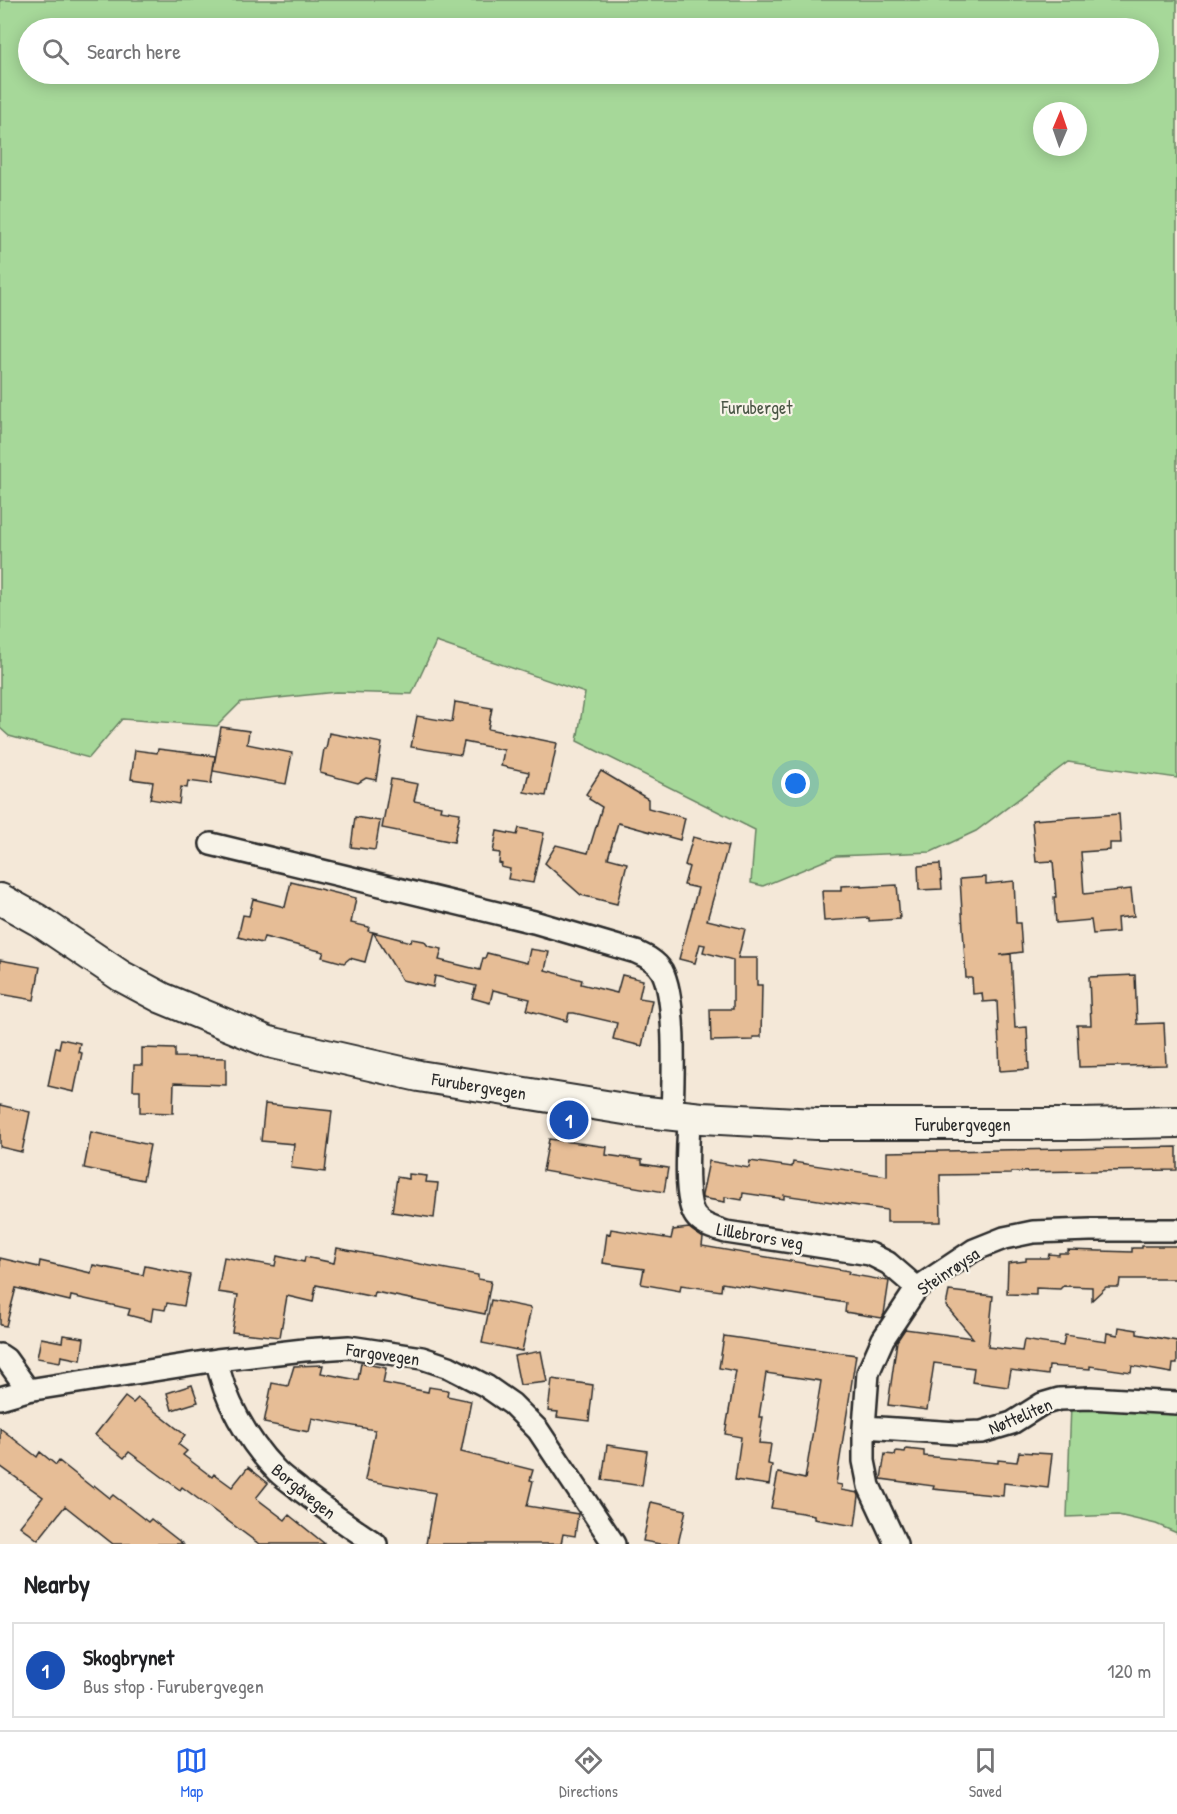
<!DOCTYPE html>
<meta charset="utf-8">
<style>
:root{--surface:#fff;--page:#f6f6f6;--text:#202124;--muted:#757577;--line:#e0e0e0;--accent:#2563eb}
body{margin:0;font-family:"Patrick Hand",sans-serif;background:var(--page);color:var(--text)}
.compass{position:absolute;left:1033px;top:102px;width:54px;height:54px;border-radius:50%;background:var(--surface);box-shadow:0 3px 15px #0003;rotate:2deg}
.you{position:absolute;left:796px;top:784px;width:21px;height:21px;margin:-15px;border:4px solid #fff;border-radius:50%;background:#1a73e8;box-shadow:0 0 0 9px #1a73e833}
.badge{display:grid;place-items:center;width:39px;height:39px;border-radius:50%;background:var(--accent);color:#fff;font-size:20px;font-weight:700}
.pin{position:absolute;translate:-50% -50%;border:3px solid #fff;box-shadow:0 2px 6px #0006}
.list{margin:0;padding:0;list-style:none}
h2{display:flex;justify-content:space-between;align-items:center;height:78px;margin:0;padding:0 24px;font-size:26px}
h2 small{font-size:20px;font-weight:400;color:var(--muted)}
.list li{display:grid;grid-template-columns:39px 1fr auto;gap:18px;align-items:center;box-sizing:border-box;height:96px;margin:0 12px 12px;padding:0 12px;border:2px solid var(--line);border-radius:0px}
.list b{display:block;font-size:22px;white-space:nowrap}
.list p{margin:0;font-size:20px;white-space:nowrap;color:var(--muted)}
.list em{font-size:20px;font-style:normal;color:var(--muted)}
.icon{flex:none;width:33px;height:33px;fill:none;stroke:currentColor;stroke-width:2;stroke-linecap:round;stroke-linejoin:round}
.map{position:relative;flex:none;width:1177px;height:1544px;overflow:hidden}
.search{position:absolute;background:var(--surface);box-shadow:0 3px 15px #0003;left:18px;right:18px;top:18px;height:66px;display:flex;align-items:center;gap:15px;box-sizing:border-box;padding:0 21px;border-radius:33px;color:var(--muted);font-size:22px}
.sheet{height:186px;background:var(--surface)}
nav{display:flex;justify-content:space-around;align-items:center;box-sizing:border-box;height:84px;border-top:2px solid var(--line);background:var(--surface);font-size:16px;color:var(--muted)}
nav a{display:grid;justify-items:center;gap:3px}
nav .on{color:var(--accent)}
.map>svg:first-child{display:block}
.green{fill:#a6d899;stroke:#688262;stroke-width:1.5;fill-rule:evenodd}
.building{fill:#e6bd96;stroke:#2b2b2b;stroke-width:1.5}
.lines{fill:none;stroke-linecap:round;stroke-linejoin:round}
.minor-casing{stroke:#2b2b2b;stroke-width:26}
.secondary-casing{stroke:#2b2b2b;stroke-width:34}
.minor{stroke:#f7f3e8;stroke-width:21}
.secondary{stroke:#f7f3e8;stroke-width:30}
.labels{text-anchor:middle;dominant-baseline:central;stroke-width:4.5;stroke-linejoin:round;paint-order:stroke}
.park-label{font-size:18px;fill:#4a5646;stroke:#f7f3e8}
.street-label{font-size:18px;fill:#2b2b2b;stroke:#f7f3e8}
</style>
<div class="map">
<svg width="1177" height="1544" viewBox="0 0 1177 1544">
<rect width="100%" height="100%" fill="#f4e8d8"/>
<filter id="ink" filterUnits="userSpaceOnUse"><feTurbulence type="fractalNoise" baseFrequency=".0167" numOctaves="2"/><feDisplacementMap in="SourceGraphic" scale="12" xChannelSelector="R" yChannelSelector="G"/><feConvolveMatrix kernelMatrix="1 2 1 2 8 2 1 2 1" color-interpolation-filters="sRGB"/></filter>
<g filter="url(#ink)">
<!-- green -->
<path class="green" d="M0,0H1177V778L1068,762L976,831L931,852L836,856L763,886L751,883L755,830L577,741L585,693L436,642L412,694L336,692L241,702L217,726L122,719L89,758L9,736L0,728ZM1148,28V74H28V28ZM1042,111H1078V147H1042Z
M1071,1404L1177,1410V1533L1156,1524L1118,1515L1067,1517Z"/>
<!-- building -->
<path class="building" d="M455,702L492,708L488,729L557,743L546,796L524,792L529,772L501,766L504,750L464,742L461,755L411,747L417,716L452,722Z
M221,727L249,731L247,744L292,753L286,784L213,771Z
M329,733L382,743L376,780L366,778L358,783L320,773L324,749H326Z
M158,749L215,756L211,784L188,781L187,788L181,787L179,804L150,799L153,782L131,779L135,750L157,753Z
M601,771L648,799V808L685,818L680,840L618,823L608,858L627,863L617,904L581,895L545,863L556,845L588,853L602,807L589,799L590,797L586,794Z
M391,779L418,784L414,801L441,806L440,810L460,813L454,842L382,828Z
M1119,814L1121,843H1110V850L1081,852L1084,894L1131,889L1134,916L1117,918L1118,932L1093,934L1091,920L1056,923L1054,897H1056L1053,861L1036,862L1032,820Z
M355,817L380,821L375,850L351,847Z
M519,828L544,833L533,883L508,879L510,869L501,867L502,864L499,863L500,853L493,852L497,831L517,835Z
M693,837L728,846L707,920L745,929L738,958H757V985H762L761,1037H753V1040L711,1041L710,1009H733V960L703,952L705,945L700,944L695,963L679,959L698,888L684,885L689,867L685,865Z
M940,864L942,889L919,890L918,866Z
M986,877V884L1014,881L1016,923H1020L1022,952L1000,955L1011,954L1015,1028L1027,1027L1029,1069L1000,1071L997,1001L983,1002L982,993L973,994L972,978H966L960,879Z
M291,882L356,898L351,923L369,927L368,931L373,932L365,962L350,958L344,963L322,957L324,952L264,937L262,943L238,937L243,915L249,916L253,899L285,907Z
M861,885V887L897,885L900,919L869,921V918L824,921L822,891H841V886Z
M373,932L411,942L412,939L424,941L428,946L442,949L439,960L480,970L483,958H485L487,953L527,963L530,949L549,952L545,970L582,980L581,984L617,993L622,975L643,980L639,998L652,1000L642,1046L613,1039L617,1023L574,1013H569L567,1021L527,1010L530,999L493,990L490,1003L472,998L476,986L435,976L433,987L402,980Z
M0,960L40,967L34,1000L0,994Z
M1135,975L1137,1024L1164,1023L1166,1065L1079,1067L1077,1025H1091L1089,977Z
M61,1039L80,1043L78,1052L82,1053L74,1092L48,1086L56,1047L59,1048Z
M142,1048L175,1049V1057L226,1058V1085L174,1083L173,1113L140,1112V1090H133L134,1065H142Z
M265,1104L332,1111L325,1172L291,1168L294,1144L261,1141Z
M0,1105L30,1112L22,1152L0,1147Z
M91,1132L150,1145L143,1180L84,1168Z
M549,1139L607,1147L606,1155L642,1160V1164L668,1168L664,1192L543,1171Z
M1177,1147V1170L1011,1172V1174L940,1175L941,1222H887V1210L784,1195V1199L743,1193L742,1200L725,1197V1202L702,1198V1195L709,1161L749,1168L750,1161L792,1167L793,1162L887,1176V1152Z
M409,1174L427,1176L426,1182L438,1183L434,1218L392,1212L397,1177L409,1179Z
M689,1228L703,1238L702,1246L849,1271L848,1274L889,1281L884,1314L882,1318L845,1312L846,1303L722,1283L721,1291L681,1285L680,1291L641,1284L644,1269L603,1263L607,1233L610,1234L611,1229L671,1239L673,1230Z
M1142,1246H1177V1279H1120L1119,1287H1106L1092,1300V1287L1063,1286L1060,1289L1036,1288V1295L1007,1294L1008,1263L1026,1261V1258H1048L1049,1254L1059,1255V1253H1068V1250L1132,1252V1248H1142Z
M337,1248L478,1275V1279L491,1281L485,1314L375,1292L374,1297L316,1285L313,1302L287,1296L280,1337L232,1332L238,1295L218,1292L224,1257L275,1266L277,1256L304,1262L305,1257L334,1263Z
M0,1258L39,1267L40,1261L91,1273L93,1265L143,1275L145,1266L190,1275L184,1306L167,1303L165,1310L153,1308L151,1321L128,1315L130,1309L71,1296L70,1301L16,1288L6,1326L0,1325Z
M949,1291L993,1296L988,1347L1022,1351L1024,1340L1063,1346L1065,1335L1106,1341L1107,1333L1118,1335L1119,1327L1137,1330V1334L1177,1341V1364H1173L1172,1373L1132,1366L1131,1372L1090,1366V1369L1049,1366L1048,1375L1011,1370L1008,1387L972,1382L974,1368L934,1363L927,1410L888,1405L897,1341L905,1329L973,1338L946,1306Z
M491,1300L531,1308L522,1351L482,1343Z
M63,1335L84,1338L81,1360L61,1356L60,1362L37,1358L41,1338L62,1342Z
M724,1336L856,1355L836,1484L842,1485L841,1490L858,1493L859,1496L855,1526L814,1519V1515L771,1508L778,1473L805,1479L821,1381L766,1373L759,1417H763L759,1443L771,1444L768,1464L772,1465L769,1485L735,1480L741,1437L725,1434L736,1371L719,1368Z
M541,1351L547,1382L520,1385L514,1356Z
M361,1363L386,1368L383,1383L428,1392L429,1387L448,1390L447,1396L471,1401L461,1452L533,1470L530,1480L533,1481L527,1506L578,1514L575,1536L563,1534L561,1544H426L435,1493L365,1480L375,1430L312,1418L309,1432L264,1423L272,1383L288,1386L294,1366L323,1365L321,1373L358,1380Z
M552,1379L593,1385L589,1421L557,1417L558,1412L548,1411Z
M192,1385L198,1402L172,1410L167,1393Z
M125,1397L133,1403L138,1398L185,1435L178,1444L187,1451L183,1455L212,1477L214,1474L232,1487L248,1467L268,1483L256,1498L285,1520L289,1515L325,1544H259L182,1487L180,1490L129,1452L124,1458L95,1435Z
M0,1428L37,1457L40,1452L56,1465L59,1461L93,1488L95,1486L110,1498L113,1495L148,1522L151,1519L183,1544H113L65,1506L38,1540L20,1526L43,1497L0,1466Z
M607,1445L647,1451L642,1486L602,1480Z
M906,1449L924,1451V1456L998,1463V1460L1017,1462L1019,1452L1052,1454L1048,1488L1004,1483L1003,1496L933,1489L934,1486L881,1479L885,1454L895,1455L896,1451L905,1452Z
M651,1502L686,1510L678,1544H660L643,1541Z"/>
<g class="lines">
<defs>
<path id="minor" d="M211,844L534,922L636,952C647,957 656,961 662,971C677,1000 673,1082 672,1116
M689,1117C689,1139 682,1203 697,1218C704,1226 716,1229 726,1232L870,1254L888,1263L917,1288
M0,1355L6,1359L28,1390
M217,1360C223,1398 248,1441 275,1469C282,1477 292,1483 300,1490C325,1509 350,1527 376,1544
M0,1398L28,1390L217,1360L304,1350L349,1347L422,1358L449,1367L486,1386L512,1404L538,1430L614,1544
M864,1427L957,1433L982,1432L1012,1423L1042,1404L1059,1399L1090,1398L1177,1403
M896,1544L869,1486L864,1461V1427L868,1373L883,1339L917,1288L974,1250L1004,1238L1033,1232L1090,1230H1177"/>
<path id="secondary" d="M0,899L38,920L121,976L162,998L269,1042L419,1076L637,1111L702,1118L816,1124H1080L1177,1122"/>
</defs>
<!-- minor casing -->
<use href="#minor" class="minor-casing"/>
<!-- secondary casing -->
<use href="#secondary" class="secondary-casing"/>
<!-- minor -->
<use href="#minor" class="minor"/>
<!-- secondary -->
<use href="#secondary" class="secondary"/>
</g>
</g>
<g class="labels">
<!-- park labels -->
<g class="park-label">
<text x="757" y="407">Furuberget</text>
</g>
<!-- street labels -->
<g class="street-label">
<text transform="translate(479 1086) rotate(9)">Furubergvegen</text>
<text x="963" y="1124">Furubergvegen</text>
<text transform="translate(760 1236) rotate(10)">Lillebrors veg</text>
<text transform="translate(948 1271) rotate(-34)">Steinrøysa</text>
<text transform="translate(383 1354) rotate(8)">Fargovegen</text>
<text transform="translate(1020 1416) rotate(-23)">Nøtteliten</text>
<text transform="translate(304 1491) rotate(39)">Borgåvegen</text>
</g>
</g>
</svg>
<svg class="compass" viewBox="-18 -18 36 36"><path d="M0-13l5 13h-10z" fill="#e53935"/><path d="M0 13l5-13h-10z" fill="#757577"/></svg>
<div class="you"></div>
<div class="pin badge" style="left:569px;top:1120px;background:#1a4fb4">1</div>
<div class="search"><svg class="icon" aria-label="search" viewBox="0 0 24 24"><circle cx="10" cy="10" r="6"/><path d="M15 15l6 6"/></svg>Search here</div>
</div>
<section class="sheet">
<h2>Nearby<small></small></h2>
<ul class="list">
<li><span class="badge" style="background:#1a4fb4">1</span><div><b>Skogbrynet</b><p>Bus stop · Furubergvegen</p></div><em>120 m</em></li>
</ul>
</section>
<nav>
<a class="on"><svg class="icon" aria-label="map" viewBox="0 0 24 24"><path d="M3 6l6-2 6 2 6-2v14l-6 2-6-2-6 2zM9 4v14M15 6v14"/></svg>Map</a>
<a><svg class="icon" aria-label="directions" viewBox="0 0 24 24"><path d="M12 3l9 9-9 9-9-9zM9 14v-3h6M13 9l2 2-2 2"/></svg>Directions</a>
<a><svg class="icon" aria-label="saved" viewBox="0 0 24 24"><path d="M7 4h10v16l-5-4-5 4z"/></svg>Saved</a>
</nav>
